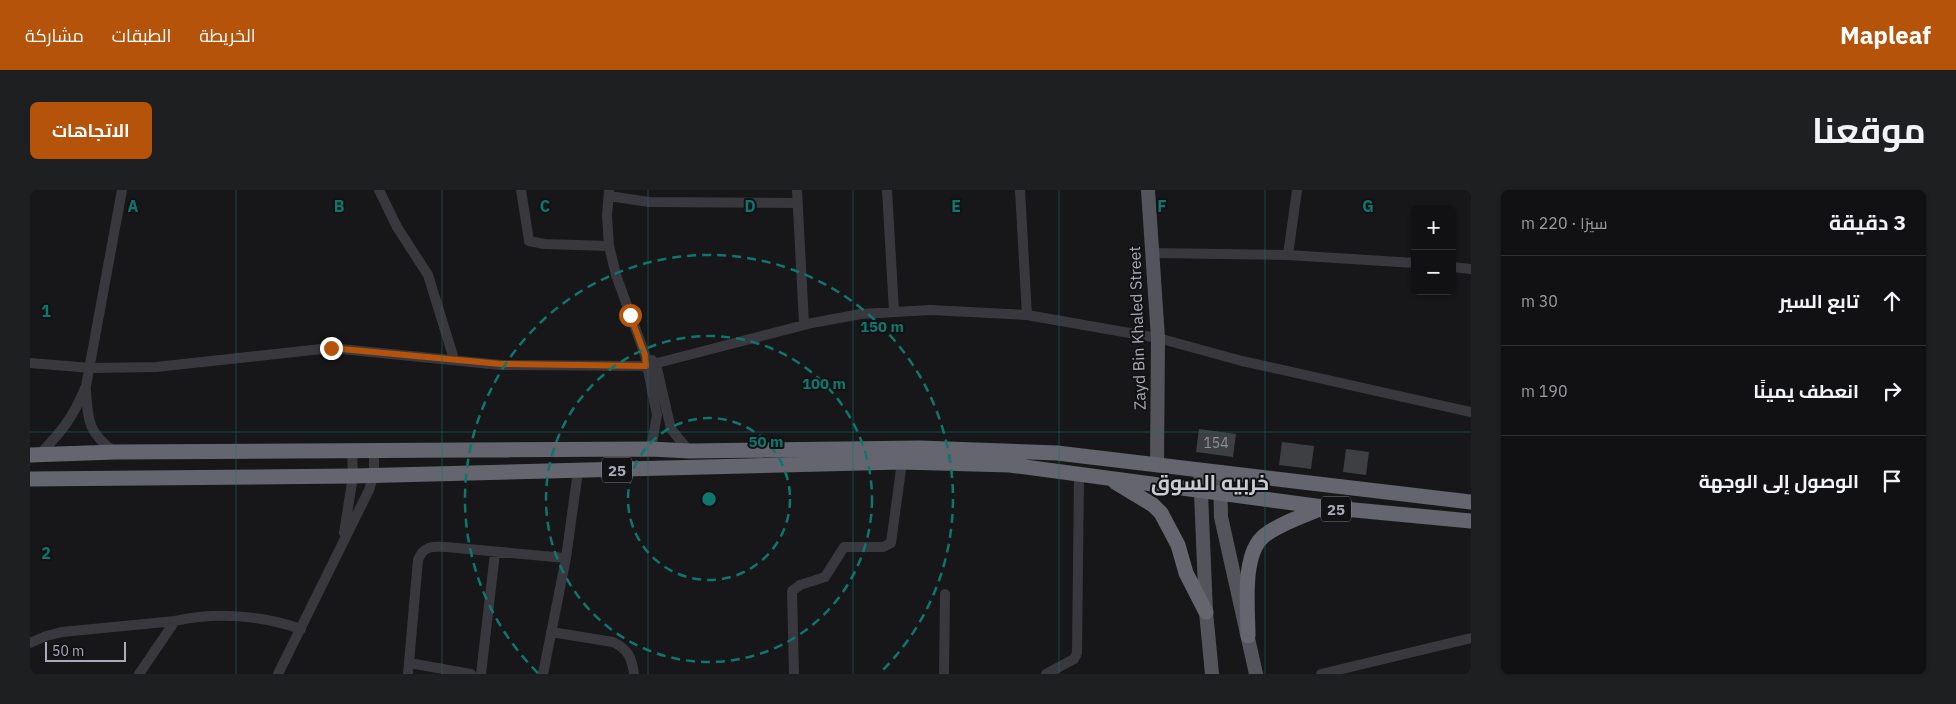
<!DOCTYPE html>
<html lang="ar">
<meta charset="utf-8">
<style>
:root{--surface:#111113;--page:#1e1f21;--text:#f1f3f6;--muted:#9c9da0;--line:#303133;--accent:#b45309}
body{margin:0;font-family:"IBM Plex Sans",Cairo,sans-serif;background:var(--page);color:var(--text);direction:rtl}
.controls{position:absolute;right:15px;top:15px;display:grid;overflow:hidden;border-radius:8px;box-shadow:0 1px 4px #0004}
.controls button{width:45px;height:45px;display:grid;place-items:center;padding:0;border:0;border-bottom:1px solid var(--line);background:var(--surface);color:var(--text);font:25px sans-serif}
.scale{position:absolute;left:15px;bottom:12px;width:81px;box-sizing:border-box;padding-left:5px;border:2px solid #a9abb9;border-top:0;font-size:14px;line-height:18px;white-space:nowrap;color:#a9abb9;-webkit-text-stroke:4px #121214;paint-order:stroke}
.stop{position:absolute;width:15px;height:15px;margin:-11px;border:4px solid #b45309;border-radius:50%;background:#fff}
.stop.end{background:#b45309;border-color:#fff;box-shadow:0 1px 5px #0008}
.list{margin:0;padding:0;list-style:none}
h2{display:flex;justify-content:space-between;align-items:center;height:65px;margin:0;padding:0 20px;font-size:21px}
h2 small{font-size:16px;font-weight:400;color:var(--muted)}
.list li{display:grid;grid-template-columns:32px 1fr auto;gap:15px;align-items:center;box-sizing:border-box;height:90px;padding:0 20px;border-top:1px solid var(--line)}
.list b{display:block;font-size:19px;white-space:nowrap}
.list em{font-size:16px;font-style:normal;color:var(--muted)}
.icon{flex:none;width:28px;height:28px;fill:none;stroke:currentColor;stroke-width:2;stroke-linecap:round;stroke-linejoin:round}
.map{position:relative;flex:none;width:1441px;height:484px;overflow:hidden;direction:ltr;border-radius:8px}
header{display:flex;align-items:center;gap:30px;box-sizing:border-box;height:70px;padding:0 25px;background:var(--accent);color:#fff}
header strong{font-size:24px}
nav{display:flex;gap:28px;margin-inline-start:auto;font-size:18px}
.intro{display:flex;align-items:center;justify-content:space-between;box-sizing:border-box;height:120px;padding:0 30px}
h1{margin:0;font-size:35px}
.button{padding:12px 22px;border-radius:8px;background:var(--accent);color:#fff;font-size:18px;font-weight:700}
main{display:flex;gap:30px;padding:0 30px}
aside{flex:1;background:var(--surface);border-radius:8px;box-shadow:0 1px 4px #0004}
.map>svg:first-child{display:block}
.building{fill:#3e3f43}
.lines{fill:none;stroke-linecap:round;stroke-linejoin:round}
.minor{stroke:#38383e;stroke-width:10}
.major{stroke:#54545d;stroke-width:14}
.highway{stroke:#64656f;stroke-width:15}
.route{stroke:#b45309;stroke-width:6}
.grid{fill:none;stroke:#0f766e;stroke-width:1;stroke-opacity:0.55}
.ring{fill:none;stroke:#0f766e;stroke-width:2.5;stroke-dasharray:9 6}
.labels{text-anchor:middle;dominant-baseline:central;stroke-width:4;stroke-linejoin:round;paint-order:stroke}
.number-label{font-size:14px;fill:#8e909c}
.shield{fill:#121214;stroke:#7c7d88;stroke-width:1}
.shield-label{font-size:15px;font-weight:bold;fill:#a9abb9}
.street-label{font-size:16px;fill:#a9abb9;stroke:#121214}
.district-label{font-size:21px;font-weight:bold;fill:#cacbd5;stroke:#121214}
.grid-label{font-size:16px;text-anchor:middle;font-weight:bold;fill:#0f766e;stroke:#121214;stroke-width:4;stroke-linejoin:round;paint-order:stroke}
.centre{fill:#0f766e;stroke:#121214;stroke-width:2.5}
.ring-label{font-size:15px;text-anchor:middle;font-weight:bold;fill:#0f766e;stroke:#121214;stroke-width:4;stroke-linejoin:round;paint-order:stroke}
</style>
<header>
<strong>Mapleaf</strong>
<nav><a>الخريطة</a><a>الطبقات</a><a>مشاركة</a></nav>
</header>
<div class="intro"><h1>موقعنا</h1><a class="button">الاتجاهات</a></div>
<main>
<aside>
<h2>3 دقيقة<small>سيرًا · 220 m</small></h2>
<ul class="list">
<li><svg class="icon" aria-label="ahead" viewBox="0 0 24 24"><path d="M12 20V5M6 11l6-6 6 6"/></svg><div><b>تابع السير</b></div><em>30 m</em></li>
<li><svg class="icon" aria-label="right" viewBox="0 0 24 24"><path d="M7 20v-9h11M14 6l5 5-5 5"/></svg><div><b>انعطف يمينًا</b></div><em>190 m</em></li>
<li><svg class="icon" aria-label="arrive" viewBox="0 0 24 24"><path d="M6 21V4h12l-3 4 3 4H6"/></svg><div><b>الوصول إلى الوجهة</b></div></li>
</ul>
</aside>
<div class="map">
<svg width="1441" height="484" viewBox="0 0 1441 484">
<rect width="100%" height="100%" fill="#171719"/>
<!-- building -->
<path class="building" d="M1169,239L1206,244L1203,267L1166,262Z
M1252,252L1284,256L1281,279L1249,275Z
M1316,259L1339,262L1336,285L1313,282Z"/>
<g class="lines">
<!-- minor -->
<path class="minor" d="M349,0L367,37L398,85L424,169
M491,0L499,51L514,54L579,56
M579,0L577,26L579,56L586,85L615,165L627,225L621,259
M767,0L774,134
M857,0L864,121
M990,0L997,125
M579,6L619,12L767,13
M1123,63L1258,65L1385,73
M1258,65L1267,0
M1422,77L1441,79
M622,170L626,174L641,239L659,261
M0,173L61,178L126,177L301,158L471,175L616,176L782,133L831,124L900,120L997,125L1128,148L1212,171L1441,222
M56,200C58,231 58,243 85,262
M9,265C32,241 43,228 56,196L92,0
M314,343L323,286L322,260
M521,442L583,452C598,459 602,468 604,484
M0,453L16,446L32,442L145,431
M379,473L441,484
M109,484L145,431C186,422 231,425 271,439
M248,484L339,300L344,284V260
M378,484L388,370C393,356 403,356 416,357L536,368
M451,484L465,363
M513,484L536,368L548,281
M764,484L762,401L770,395L795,387L814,357H853L861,353L872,272
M914,484L915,404
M1016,484L1044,469L1047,463L1049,285
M1291,484L1441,448"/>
<!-- major -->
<path class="major" d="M1118,0L1128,148L1127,274
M1170,280L1176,422L1182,484
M1190,282L1191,327L1226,484"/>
<!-- highway -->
<path class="highway" d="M0,265L85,262L621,259L659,261L890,258L1027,263L1441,312
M0,289L323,286L872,272L980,275L1293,317L1441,331
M1085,292L1123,315L1131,323L1148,355L1156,383L1176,422
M1218,446C1218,419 1211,363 1235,345C1251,333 1273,326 1292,318"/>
</g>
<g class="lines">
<!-- route -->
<path class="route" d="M301,158L471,174L616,176L615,165L600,125"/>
</g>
<!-- grid -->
<path class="grid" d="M206,0V484M412,0V484M618,0V484M823,0V484M1029,0V484M1235,0V484M0,242H1441"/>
<!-- distance rings -->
<g class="ring">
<circle cx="679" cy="309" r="81"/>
<circle cx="679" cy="309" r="163"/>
<path d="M508 483A244 244 0 1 1 850 483"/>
</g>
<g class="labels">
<!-- number labels -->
<g class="number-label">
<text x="1186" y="253">154</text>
</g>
<!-- shield labels -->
<g class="shield">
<rect x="572" y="267.5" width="30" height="25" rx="4"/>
<rect x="1291" y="306.5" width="30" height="25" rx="4"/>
</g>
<g class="shield-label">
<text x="587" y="280">25</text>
<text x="1306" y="319">25</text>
</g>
<!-- street labels -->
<g class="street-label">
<text transform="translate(1107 138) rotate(-92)">Zayd Bin Khaled Street</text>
</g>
<!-- district labels -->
<g class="district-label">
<text x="1180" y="292">خربیه السوق</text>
</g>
</g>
<g class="grid-label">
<text x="103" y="22">A</text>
<text x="309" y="22">B</text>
<text x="515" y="22">C</text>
<text x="720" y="22">D</text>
<text x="926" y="22">E</text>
<text x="1132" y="22">F</text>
<text x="1338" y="22">G</text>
<text x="16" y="127">1</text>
<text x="16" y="369">2</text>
</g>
<circle cx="679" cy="309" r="8" class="centre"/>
<g class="ring-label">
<text x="852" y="142">150 m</text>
<text x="794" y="199">100 m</text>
<text x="736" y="257">50 m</text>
</g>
</svg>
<div class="controls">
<button>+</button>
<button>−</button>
</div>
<div class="scale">50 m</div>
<div class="stop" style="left:600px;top:125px"></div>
<div class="stop end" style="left:301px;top:158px"></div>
</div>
</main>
